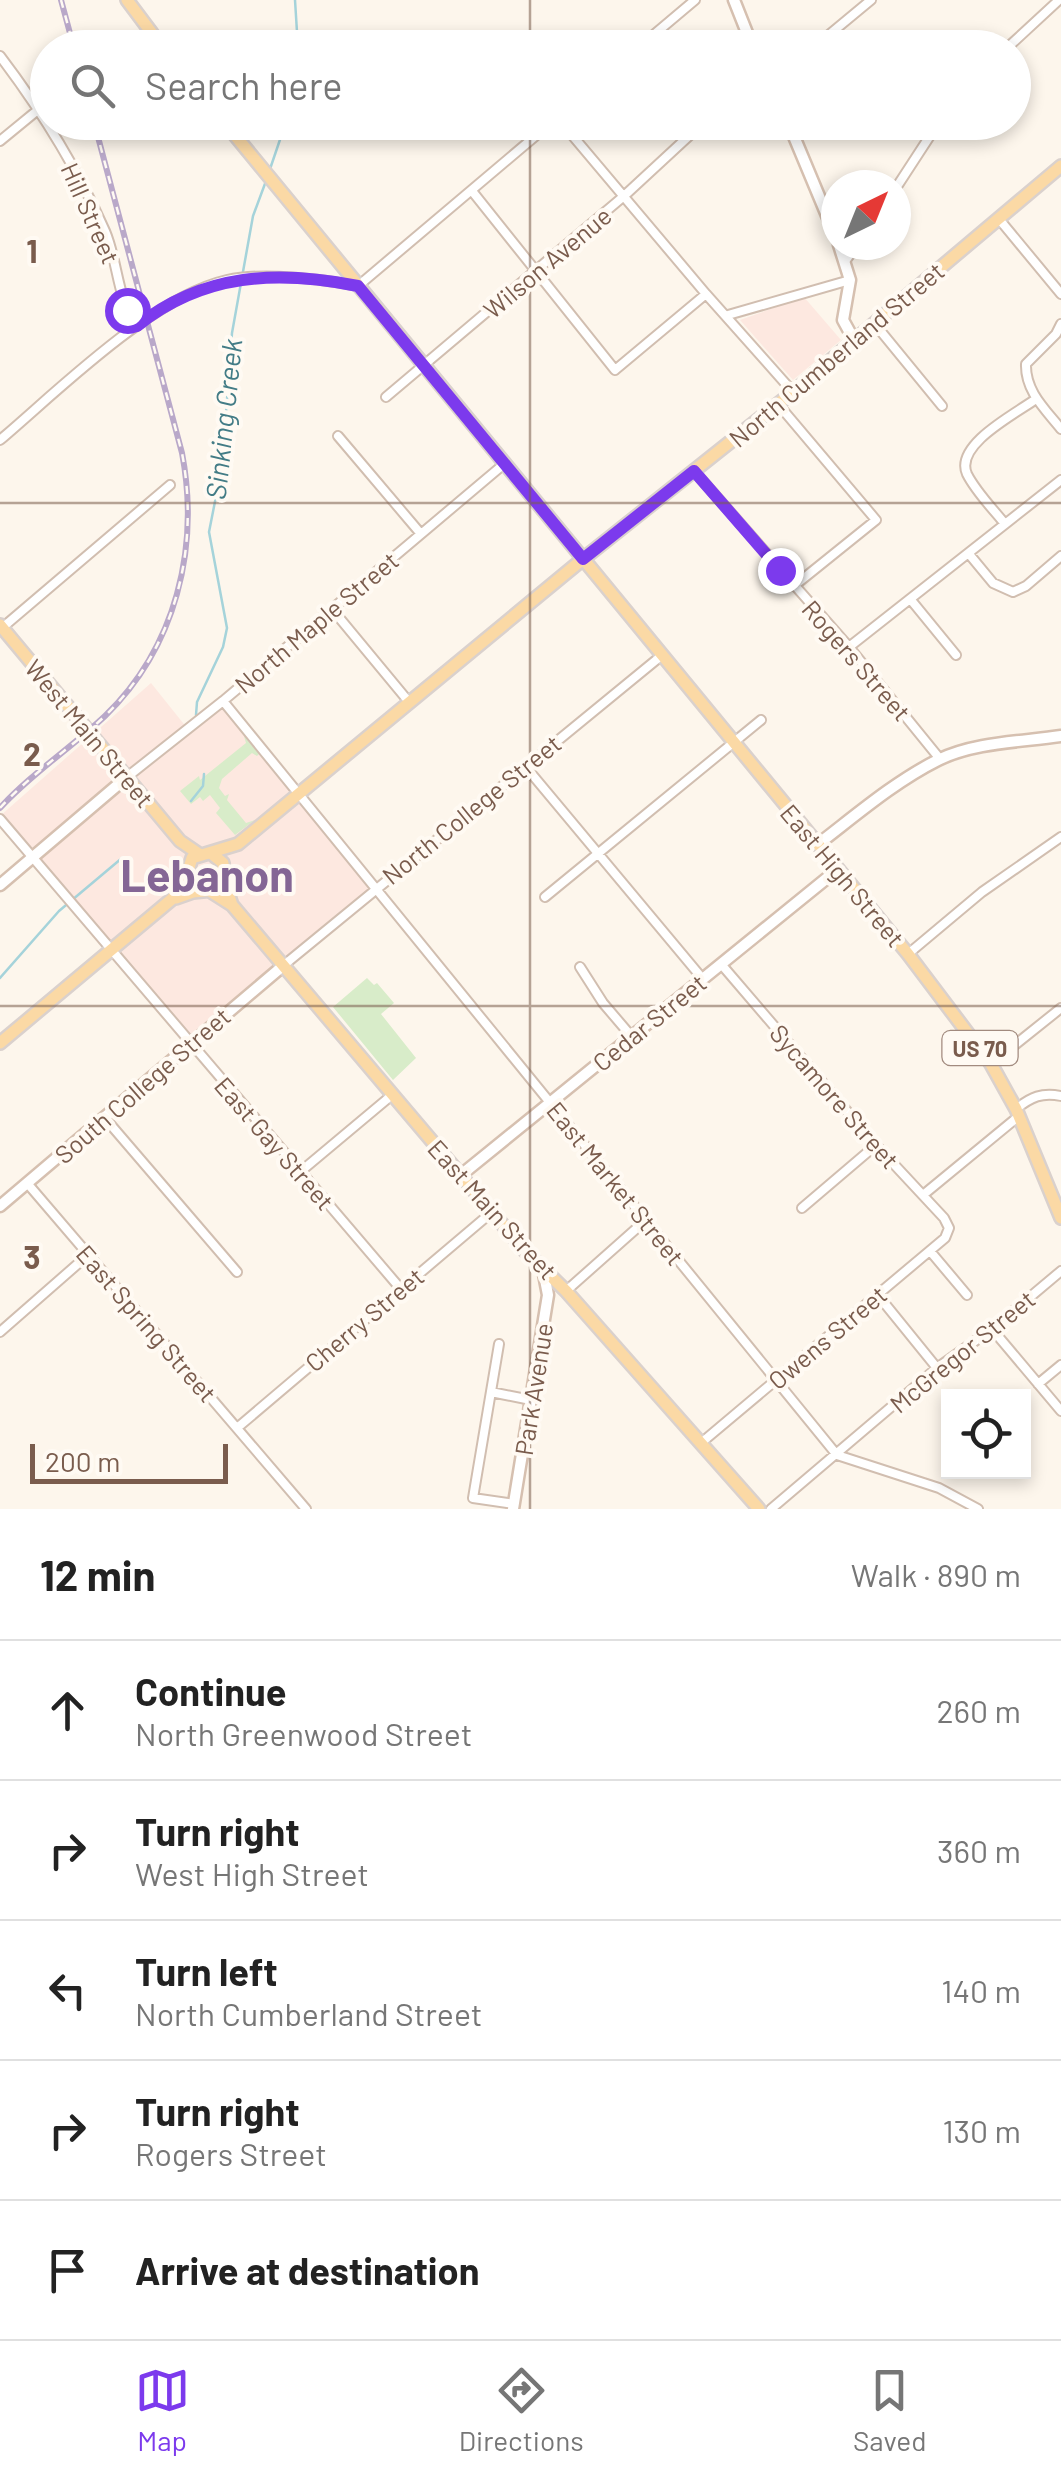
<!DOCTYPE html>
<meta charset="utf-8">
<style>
:root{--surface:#fff;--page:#f6f6f6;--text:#222;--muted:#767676;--line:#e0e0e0;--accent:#7c3aed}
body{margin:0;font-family:Barlow,sans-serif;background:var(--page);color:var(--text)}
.controls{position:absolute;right:30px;bottom:30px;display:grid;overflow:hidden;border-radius:0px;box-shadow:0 5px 15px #0003}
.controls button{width:90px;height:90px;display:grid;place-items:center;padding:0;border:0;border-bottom:2px solid var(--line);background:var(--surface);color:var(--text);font:50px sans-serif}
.compass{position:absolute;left:821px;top:170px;width:90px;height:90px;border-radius:50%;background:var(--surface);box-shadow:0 5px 15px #0003;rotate:43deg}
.scale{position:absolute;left:30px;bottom:25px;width:198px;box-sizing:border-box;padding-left:10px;border:5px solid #7a5c4d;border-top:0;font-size:28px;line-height:35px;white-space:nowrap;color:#7a5c4d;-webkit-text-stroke:8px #fffaf3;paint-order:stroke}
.stop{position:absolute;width:30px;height:30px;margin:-22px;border:8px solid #7c3aed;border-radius:50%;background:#fff}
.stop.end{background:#7c3aed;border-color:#fff;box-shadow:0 2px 10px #0008}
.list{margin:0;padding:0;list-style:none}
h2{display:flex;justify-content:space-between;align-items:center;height:130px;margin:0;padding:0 40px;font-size:42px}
h2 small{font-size:32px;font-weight:400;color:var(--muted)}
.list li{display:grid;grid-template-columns:65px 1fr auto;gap:30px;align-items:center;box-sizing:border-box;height:140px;padding:0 40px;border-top:2px solid var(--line)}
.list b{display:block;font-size:38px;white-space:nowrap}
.list p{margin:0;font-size:32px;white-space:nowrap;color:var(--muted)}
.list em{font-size:32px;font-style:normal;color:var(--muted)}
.icon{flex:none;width:55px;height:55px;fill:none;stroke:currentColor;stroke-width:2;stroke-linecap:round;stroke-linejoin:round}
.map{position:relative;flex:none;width:1061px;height:1509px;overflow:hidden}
.search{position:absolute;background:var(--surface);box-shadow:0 5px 15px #0003;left:30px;right:30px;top:30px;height:110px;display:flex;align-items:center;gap:25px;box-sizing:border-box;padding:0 35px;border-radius:55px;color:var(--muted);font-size:38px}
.sheet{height:830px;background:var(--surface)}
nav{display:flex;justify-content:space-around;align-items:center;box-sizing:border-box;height:140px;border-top:2px solid var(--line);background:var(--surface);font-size:28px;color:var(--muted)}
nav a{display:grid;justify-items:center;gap:5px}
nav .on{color:var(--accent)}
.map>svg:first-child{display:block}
.commercial{fill:#fde8e0}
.green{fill:#d8ecc9}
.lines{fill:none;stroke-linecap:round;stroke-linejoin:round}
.stream{stroke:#a5d3da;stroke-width:2.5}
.street-casing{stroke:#d1beb0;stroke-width:12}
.secondary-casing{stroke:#d6c0b0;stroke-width:15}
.primary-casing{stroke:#dad1cd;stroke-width:16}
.street{stroke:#fff;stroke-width:8}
.secondary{stroke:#fff;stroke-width:10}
.primary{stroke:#fbd9a5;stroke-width:11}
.rail-casing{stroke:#b9a8c9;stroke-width:6}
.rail{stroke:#fffaf3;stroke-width:2.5;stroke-dasharray:8;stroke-linecap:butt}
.route{stroke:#7c3aed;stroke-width:12}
.grid{fill:none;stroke:#7a5c4d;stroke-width:2.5;stroke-opacity:0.55}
.labels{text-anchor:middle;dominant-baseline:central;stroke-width:8;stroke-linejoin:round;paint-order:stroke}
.shield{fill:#fffaf3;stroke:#a28b7f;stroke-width:2.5}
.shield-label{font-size:22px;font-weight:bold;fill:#7a5c4d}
.street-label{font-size:25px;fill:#7a5c4d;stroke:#fffaf3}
.water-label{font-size:28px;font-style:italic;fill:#437c86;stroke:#fffaf3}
.town-label{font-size:45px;font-weight:bold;fill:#846695;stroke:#fffaf3}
.grid-label{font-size:32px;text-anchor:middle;font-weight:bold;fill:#7a5c4d;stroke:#fffaf3;stroke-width:8;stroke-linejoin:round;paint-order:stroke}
</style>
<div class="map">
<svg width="1061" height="1509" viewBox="0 0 1061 1509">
<rect width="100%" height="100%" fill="#fdf6ec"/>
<!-- commercial -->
<path class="commercial" d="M804,297L841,340L793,380L740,320Z
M151,683L187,728L223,701L375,888L191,1044L0,816Z"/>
<!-- green -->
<path class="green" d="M244,736L259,754L257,756L252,753L222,779L219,788L225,796L229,794L227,800L246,823L255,820L235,835L216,813L220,808L210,795L203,801L200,797L191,804L180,791L199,776L200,780L246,743Z
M367,978L374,985L377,983L394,1003L381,1014L416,1058L393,1080L333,1007Z"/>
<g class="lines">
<!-- stream -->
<path class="stream" d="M295,0L298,48
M270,169L286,122
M196,715L197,702L223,647L227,628L209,532L222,466L232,333L253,216L266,181
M191,801L203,786L204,774
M0,978L59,911L122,858"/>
<defs>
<path id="street" d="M638,48L695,0
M813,48L871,0
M1007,48L1059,0
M0,56C41,110 77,168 105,231C118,261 117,300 137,326
M561,122L706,294L793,392
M0,141L39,109
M896,188L939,122
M472,191L615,370L706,294
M999,219L1061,294
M846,260L857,245
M728,315L850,280
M874,323L942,406
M1061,324L1056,334L1026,364C1025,391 1045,409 1061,429
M386,397L624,196L704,122
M778,404L876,520L794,586
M338,436L421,534
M0,440C59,390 152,297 227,280C263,272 322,279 358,286L552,122
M694,471L849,647L940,759
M1005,524C993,509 976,492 967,474C954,445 1015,414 1036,399
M969,554L993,583L1013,592L1026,586L1061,556
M911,600L956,655
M332,609L409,702
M2,628L170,485
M849,647L1061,480
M223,701L837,1455L939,1488L978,1509
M525,766L702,978
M127,777L223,701L504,464
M0,819L400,1288
M545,897L761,720
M908,954L982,892L1061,837
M284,965L661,656
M580,967L603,1003L632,1037
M991,1064L1061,1008
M1016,1109C1031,1097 1042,1092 1061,1096
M104,1117L237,1272
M300,1172L392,1095
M27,1183L306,1509
M923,1195L1019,1116
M802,1208L876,1145
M930,1251L967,1295
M566,1291L646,1220
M877,1294L937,1368
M992,1329L1061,1411
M0,1332L88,1255
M499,1344L473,1498L514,1504
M1038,1384L1061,1365
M491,1392L531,1400
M237,1428L492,1212
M701,1443L945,1238L949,1228L944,1218L876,1145L721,964
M771,1509L937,1368L992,1329L1061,1271"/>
<path id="secondary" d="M734,0L753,48
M788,122L836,237
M839,245L850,280L843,320L854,340
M817,845C855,816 894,782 938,760C975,742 1021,742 1061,736
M0,885L127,777
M461,1175L837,870
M0,1206L284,965
M513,1509L548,1295L543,1269"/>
<path id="primary" d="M127,0L163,48
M224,122L908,954L991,1064L1016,1109L1061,1218
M0,625L180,841L199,854
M212,854L223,863L225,884L232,905
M210,891L232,905L525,1251L566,1291L759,1509
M176,898L193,892L213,890L224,877
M0,1043L172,899L184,884L192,858L238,844L583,559L793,392L1061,166"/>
</defs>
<!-- street casing -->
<use href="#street" class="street-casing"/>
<!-- secondary casing -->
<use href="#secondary" class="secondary-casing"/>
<!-- primary casing -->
<use href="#primary" class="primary-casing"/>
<!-- street -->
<use href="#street" class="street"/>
<!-- secondary -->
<use href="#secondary" class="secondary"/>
<!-- primary -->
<use href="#primary" class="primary"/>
<defs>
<path id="rail" d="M61,0L74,48
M0,808C32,773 71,748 105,716C176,647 200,548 182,453L94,122"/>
</defs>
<!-- rail casing -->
<use href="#rail" class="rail-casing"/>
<!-- rail -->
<use href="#rail" class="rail"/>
</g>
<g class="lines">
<!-- route -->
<path class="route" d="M127,310L137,326C203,273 277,270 358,286L583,559L694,471L780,570"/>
</g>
<!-- grid -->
<path class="grid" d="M530,0V48M530,122V1509M0,503H1061M0,1006H1061"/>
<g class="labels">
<!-- shield labels -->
<rect class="shield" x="942.5" y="1031" width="75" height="34" rx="8"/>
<g class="shield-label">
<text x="980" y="1048">US 70</text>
</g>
<!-- street labels -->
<g class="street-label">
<text transform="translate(91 213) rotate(66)">Hill Street</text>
<text transform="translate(547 262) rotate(-40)">Wilson Avenue</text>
<text transform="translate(836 354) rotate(-40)">North Cumberland Street</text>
<text transform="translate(316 622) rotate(-40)">North Maple Street</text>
<text transform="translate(857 660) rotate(49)">Rogers Street</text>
<text transform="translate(90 733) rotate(50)">West Main Street</text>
<text transform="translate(471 809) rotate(-39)">North College Street</text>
<text transform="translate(843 875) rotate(50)">East High Street</text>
<text transform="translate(649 1022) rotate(-39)">Cedar Street</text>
<text transform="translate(142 1085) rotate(-41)">South College Street</text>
<text transform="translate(835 1096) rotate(49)">Sycamore Street</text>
<text transform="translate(275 1143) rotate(49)">East Gay Street</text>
<text transform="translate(616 1183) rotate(51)">East Market Street</text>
<text transform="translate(493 1209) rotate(48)">East Main Street</text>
<text transform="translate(364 1319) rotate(-40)">Cherry Street</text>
<text transform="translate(147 1323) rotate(49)">East Spring Street</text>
<text transform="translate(827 1337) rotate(-40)">Owens Street</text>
<text transform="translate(962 1351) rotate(-39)">McGregor Street</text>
<text transform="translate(533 1389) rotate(-81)">Park Avenue</text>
</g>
<!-- water labels -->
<g class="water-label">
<text transform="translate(223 419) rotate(-84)">Sinking Creek</text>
</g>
<!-- town labels -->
<g class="town-label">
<text x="207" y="874">Lebanon</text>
</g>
</g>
<g class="grid-label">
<text x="32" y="263">1</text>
<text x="32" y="766">2</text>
<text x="32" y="1269">3</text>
</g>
</svg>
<div class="controls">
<button><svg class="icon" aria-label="locate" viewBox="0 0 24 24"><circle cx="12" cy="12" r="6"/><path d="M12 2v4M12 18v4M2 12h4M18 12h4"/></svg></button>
</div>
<svg class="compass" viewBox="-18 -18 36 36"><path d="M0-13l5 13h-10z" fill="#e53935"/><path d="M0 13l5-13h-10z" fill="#767676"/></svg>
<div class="scale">200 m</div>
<div class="stop" style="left:127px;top:310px"></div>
<div class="stop end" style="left:780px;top:570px"></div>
<div class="search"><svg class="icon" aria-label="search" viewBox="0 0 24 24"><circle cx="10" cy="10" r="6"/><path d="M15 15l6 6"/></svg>Search here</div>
</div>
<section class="sheet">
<h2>12 min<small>Walk · 890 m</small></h2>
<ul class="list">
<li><svg class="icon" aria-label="ahead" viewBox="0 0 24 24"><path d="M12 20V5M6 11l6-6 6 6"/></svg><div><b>Continue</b><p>North Greenwood Street</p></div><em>260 m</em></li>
<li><svg class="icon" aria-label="right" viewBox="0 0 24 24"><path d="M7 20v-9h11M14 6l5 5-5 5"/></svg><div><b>Turn right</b><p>West High Street</p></div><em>360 m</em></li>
<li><svg class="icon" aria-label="left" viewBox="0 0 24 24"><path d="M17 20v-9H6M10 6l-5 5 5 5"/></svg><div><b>Turn left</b><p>North Cumberland Street</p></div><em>140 m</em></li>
<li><svg class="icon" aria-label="right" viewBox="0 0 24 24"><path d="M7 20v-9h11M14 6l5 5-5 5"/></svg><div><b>Turn right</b><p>Rogers Street</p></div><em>130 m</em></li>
<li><svg class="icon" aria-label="arrive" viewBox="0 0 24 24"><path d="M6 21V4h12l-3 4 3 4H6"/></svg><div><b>Arrive at destination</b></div></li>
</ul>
</section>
<nav>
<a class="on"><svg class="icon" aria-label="map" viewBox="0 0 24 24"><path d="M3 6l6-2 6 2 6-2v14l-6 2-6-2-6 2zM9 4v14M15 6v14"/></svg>Map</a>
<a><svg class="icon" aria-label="directions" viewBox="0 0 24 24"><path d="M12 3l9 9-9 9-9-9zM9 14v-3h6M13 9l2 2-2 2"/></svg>Directions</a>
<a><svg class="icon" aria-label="saved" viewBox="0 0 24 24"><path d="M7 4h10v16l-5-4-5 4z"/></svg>Saved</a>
</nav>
